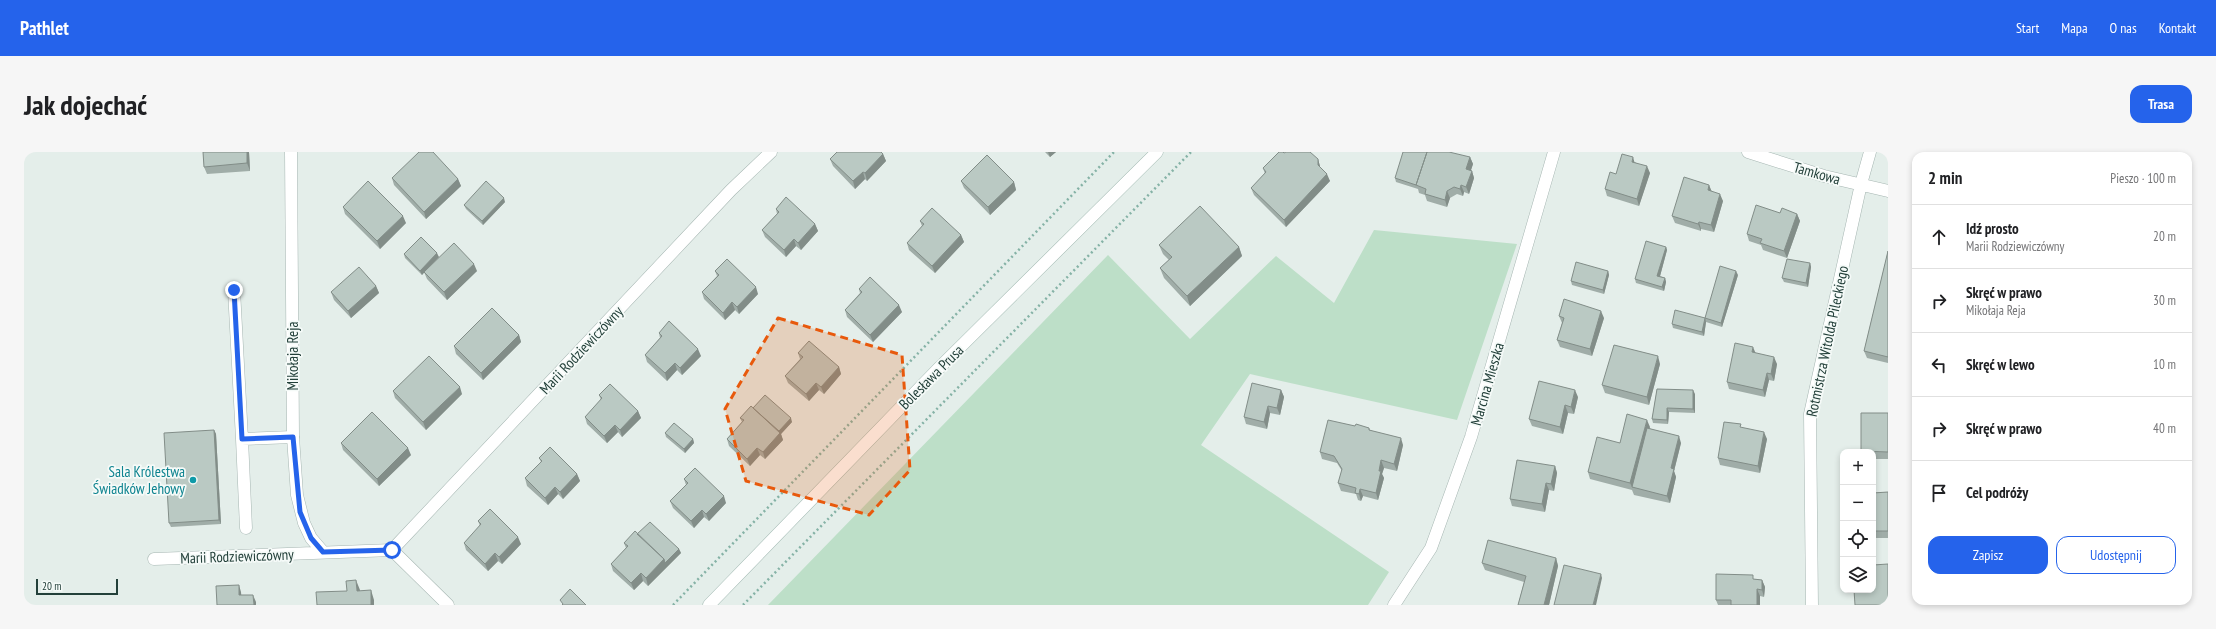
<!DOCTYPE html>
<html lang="pl">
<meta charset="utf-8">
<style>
:root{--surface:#fff;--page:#f6f6f6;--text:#202124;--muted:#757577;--line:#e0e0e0;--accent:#2563eb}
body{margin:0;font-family:"PT Sans Narrow",sans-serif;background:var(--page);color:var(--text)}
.controls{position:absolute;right:12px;bottom:12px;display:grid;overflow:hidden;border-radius:8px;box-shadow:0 2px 6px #0003}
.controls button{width:36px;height:36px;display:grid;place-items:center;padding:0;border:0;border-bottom:1px solid var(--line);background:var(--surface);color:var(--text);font:20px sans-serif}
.scale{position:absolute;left:12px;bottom:10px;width:82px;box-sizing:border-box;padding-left:4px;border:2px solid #23403a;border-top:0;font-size:11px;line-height:14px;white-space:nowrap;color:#23403a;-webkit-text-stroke:3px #f5faf8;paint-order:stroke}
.stop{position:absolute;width:12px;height:12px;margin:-9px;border:3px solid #2563eb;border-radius:50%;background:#fff}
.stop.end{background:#2563eb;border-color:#fff;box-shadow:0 1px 4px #0008}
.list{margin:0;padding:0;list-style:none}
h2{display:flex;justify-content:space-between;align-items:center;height:52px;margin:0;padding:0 16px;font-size:17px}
h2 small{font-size:13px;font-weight:400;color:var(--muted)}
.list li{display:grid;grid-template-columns:26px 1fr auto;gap:12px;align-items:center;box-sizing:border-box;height:64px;padding:0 16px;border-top:1px solid var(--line)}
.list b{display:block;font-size:15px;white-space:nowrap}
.list p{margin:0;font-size:13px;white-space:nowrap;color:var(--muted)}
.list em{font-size:13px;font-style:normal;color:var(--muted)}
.actions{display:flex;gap:8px;padding:12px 16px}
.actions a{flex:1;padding:9px 0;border:1px solid var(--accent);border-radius:12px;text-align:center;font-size:14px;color:var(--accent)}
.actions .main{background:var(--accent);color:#fff}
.icon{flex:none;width:22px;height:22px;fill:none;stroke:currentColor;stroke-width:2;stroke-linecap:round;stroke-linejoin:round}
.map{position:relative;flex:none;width:1864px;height:453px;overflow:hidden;border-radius:12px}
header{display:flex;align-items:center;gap:24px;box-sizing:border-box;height:56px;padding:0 20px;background:var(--accent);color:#fff}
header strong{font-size:19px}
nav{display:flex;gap:22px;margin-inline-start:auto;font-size:14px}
.intro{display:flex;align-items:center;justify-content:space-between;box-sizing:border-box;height:96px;padding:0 24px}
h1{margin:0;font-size:28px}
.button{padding:10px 18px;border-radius:12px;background:var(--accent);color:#fff;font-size:14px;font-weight:700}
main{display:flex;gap:24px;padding:0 24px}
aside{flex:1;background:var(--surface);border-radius:12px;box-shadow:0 2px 6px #0003}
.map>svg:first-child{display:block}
.green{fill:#bddfc8}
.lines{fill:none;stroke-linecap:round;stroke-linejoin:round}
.lane-casing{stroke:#a6b6b2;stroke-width:13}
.street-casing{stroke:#a6b6b2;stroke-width:13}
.secondary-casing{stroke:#a3bab3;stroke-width:13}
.path{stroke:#85b2a6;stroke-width:2.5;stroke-dasharray:2 3;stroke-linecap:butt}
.lane{stroke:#fff;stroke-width:12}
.street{stroke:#fff;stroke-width:12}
.secondary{stroke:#fff;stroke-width:12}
.wall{fill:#a0ada8}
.shaded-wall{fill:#828d88}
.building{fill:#bac9c3;stroke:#828d88}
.route{stroke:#2563eb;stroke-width:5}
.marked{fill:#e8590c;fill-opacity:0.2;stroke:#e8590c;stroke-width:3;stroke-dasharray:8 5;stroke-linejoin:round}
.culture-dot{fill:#0f9aa8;stroke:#f5faf8;stroke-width:1.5}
.labels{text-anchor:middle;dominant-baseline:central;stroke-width:3.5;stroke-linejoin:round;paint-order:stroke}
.street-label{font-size:15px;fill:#23403a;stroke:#f5faf8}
.culture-label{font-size:15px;fill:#0d838f;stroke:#f5faf8;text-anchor:end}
</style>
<header>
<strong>Pathlet</strong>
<nav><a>Start</a><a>Mapa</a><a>O nas</a><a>Kontakt</a></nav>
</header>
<div class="intro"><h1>Jak dojechać</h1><a class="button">Trasa</a></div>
<main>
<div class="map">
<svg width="1864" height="453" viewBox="0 0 1864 453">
<rect width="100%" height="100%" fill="#e4eeea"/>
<!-- green -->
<path class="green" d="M1350,78L1493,92L1433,268L1226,222L1177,293L1365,420L1344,453H744L1084,103L1166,187L1252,104L1310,151Z"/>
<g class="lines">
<defs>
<path id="lane" d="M210,138L218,287L269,285
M218,287L222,376"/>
<path id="street" d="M267,0L269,285L273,343L280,371L287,386L299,400
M1724,0L1800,24L1864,39
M368,398L707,38L747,0
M130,407L368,398L424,453
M1370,453L1407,396L1447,285L1530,0
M1788,453L1786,262L1837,32L1846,0"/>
<path id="secondary" d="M685,453L914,217L1133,0"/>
</defs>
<!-- lane casing -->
<use href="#lane" class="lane-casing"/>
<!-- street casing -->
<use href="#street" class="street-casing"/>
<!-- secondary casing -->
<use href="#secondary" class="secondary-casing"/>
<!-- path -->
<path class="path" d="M649,453L1090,0
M719,453L1167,0"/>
<!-- lane -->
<use href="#lane" class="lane"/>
<!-- street -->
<use href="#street" class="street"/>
<!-- secondary -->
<use href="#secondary" class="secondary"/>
</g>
<!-- wall -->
<path class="wall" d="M179,0H225L226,19L183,22L180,15Z
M1021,0H1032L1026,5Z
M859,2L862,9L843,29L841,27L831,37L809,14L806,7Z
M1446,5L1449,12L1447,18L1448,19L1450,26L1445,42L1440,40L1439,44L1433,42L1426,46L1423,55L1403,49L1401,43L1395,41L1394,37L1372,30L1371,26Z
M1294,7L1296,15L1306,29L1262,75L1230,43L1227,36L1241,22L1239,16Z
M1611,10L1626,21L1615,54L1583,44L1581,37L1592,22Z
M368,26L434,27L437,34L402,67L370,33Z
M937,29L990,30L992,38L966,63L940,36Z
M1685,33L1687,39L1699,49L1690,80L1677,77V79L1651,71L1648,64Z
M481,50L459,73L442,57L440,53Z
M319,55L382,71L356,97L321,62Z
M752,57L791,72L794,79L777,98L772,94L762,105L741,85L738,78L753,62Z
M1756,61L1773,62L1776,69L1763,106L1739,98L1737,93L1725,89L1723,82Z
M896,69L937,83L940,90L911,121L885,98L883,91L898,74Z
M1135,93L1215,95L1218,104L1166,154L1140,126L1136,116L1145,108L1139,102Z
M1642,95L1643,98L1636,124L1641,126L1642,130L1640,139L1612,131L1611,127Z
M1864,99V211L1843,206L1840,199Z
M380,102L415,105L400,120L453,119L423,148L403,127L400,120L398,123L381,106Z
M1786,111L1787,115L1784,135L1760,130L1758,126Z
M691,119L734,142L715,162L711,158L701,168L680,147L678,140L693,124Z
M1584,119L1585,123L1580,142L1548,133L1547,129Z
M1714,123L1698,175L1682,170L1681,166Z
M352,134L355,141L327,166L310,148L307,140Z
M835,137L878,160L849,190L823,165L821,158L836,141Z
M1535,164L1580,166L1568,204L1536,195L1533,188L1538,171Z
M1681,166L1682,170L1680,184L1649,176L1648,172Z
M635,181L677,204L658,223L653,218L643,229L623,210L621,203L636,186Z
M495,183L497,190L459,228L432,202L430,194Z
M774,201L815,215L817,222L800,242L795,238L785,249L764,231L761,224L776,207Z
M1731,201L1753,212L1750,229L1745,228L1741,245L1705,237L1703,230Z
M1636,212L1625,253L1581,241L1578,233Z
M1633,237L1671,242V261L1645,260L1644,272L1629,271L1628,267Z
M1257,238L1260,245L1256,263L1246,261L1243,277L1222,272L1220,265Z
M369,239L438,242L402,278L371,246Z
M575,243L614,259L617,266L598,285L594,280L583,291L563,272L561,265L577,248Z
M1554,245L1550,262L1544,261L1539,282L1508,274L1505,267Z
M729,256L768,270L757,282L759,288L741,307L736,303L726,314L705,294L703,287L718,270L716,266Z
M1864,261V307H1849V300H1837V299Z
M1331,274L1345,276L1346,278L1379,293L1373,319L1360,316L1358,322L1360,326L1354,348L1339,344L1337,349L1334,348L1332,342L1317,339L1314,331L1318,319L1313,311L1298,307L1296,300Z
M1626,275L1625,276L1657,291L1650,319L1652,325L1646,351L1610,343L1608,338L1566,327L1564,320L1596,291Z
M1718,276L1743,287L1736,321L1696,313L1694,306Z
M190,278L192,282L197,372L147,375L145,371Z
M641,281L669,287L670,291L661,301L642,285Z
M317,291L387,303L355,334L319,298Z
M515,306L553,322L556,329L539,347L534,342L524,353L503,334L501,326L517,310Z
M1531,314L1533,321L1530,339L1525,338L1521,360L1488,354L1486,347Z
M660,327L702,351L685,369L680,365L670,376L649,356L646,349L662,333Z
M1864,340V386H1849V341Z
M454,369L497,392L478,412L474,409L464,419L442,398L440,391L456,374Z
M613,382L655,397L657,401L624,434L619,429L610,438L589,419L587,412L602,396L600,391Z
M1532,406L1534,414L1525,453H1494L1500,430L1461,418L1458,411Z
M1731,427L1738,428L1741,435L1740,445L1736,444V453H1694L1692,448Z"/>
<!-- shaded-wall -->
<path class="shaded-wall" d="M223,0H225L226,19L223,11Z
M1024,0H1032L1026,5Z
M859,2L862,9L843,29L841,21Z
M1446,5L1449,12L1445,24L1442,17Z
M1609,5L1611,12L1608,10Z
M1294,7L1296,14V20L1294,13Z
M1623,14L1626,21L1615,54L1613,47Z
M1448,19L1450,26L1445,42L1442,35Z
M839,20L841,27L831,37L829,29Z
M1303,22L1306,29L1262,75L1260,68Z
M434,27L437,34L402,67L400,60Z
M990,30L992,38L966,63L964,55Z
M1437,33L1440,40L1439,44L1436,37Z
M1685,33L1688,40L1684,38Z
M1423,39L1426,46L1423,55L1421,48Z
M1696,42L1699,49L1690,80L1687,73Z
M480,46L481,50L459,73L458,69Z
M1773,62L1776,69L1763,106L1760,99Z
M379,64L382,71L356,97L353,89Z
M1675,70L1677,77V79L1674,72Z
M791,72L794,79L777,98L774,91Z
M937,83L940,90L911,121L908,114Z
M770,87L772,94L762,105L760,98Z
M1215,95L1218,104L1166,154L1163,144Z
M1642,95L1643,98L1635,128L1633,124Z
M413,101L415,105L398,123L396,119Z
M1786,111L1787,115L1784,135L1782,131Z
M450,112L453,119L423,148L420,140Z
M1584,119L1585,123L1580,142L1579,138Z
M1712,119L1714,123L1698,175L1697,171Z
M1641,126L1642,130L1640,139L1638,135Z
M352,134L355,141L327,166L324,159Z
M732,135L734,142L715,162L713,155Z
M708,150L711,158L701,168L699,161Z
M875,153L878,160L849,190L846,183Z
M1577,159L1580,166L1568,204L1566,197Z
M1681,166L1682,170L1680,184L1678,180Z
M495,183L497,190L459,228L457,221Z
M1729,195L1732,202L1728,200Z
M674,197L677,204L658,223L656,216Z
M1634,204L1636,212L1625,253L1623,245Z
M1750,205L1753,212L1750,229L1747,222Z
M651,211L653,218L643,229L641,221Z
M815,215L817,222L800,242L797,235Z
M1743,221L1745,228L1741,245L1739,238Z
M792,231L795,238L785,249L782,242Z
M436,235L438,242L402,278L399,270Z
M1257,238L1260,245L1256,263L1253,256Z
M1551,238L1554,245L1550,262L1547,255Z
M1669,238L1671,242V261L1669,257Z
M1541,253L1544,261L1539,282L1536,275Z
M1244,254L1246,261L1243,277L1240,270Z
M1643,256L1645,260L1644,272L1643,268Z
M614,259L617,266L598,285L596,278Z
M767,266L768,270L757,282L759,288L741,307L739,300L754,280Z
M1623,268L1626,275L1610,336L1608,335L1606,331Z
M591,273L594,280L583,291L580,284Z
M190,278L192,282L197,372L195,368Z
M1740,280L1743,287L1736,321L1734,314Z
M1655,284L1657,291L1650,319L1652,325L1646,351L1643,344L1647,316Z
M1377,286L1379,293L1373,319L1370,312Z
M669,287L670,291L661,301L660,297Z
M384,296L387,303L355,334L353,327Z
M733,296L736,303L726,314L723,307Z
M1357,308L1360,316L1358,322L1360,326L1354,348L1352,341L1355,319Z
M1531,314L1533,321L1530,339L1527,332Z
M553,322L556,329L539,347L536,340Z
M1522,331L1525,338L1521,360L1518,352Z
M531,335L534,342L524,353L521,346Z
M1336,337L1339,344L1337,349L1335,342Z
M700,344L702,351L685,369L682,362Z
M678,358L680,365L670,376L667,369Z
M494,385L497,392L478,412L475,405Z
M655,397L657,401L624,434L622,426L640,407Z
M471,401L474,409L464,419L461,412Z
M1532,406L1534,414L1525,453H1520Z
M617,421L619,429L610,438L607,431Z
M1577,422L1578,426L1572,453H1569Z
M332,428L336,438V448L333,439Z
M1738,428L1741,435L1740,445L1738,438Z
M215,433L217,440L218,451L215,443Z
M1733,437L1736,444V453H1733Z
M347,438L350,448V453H347Z
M229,443L232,450V453H230Z"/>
<!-- building -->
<path class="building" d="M179,0H223V11L180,15Z
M395,0H409L434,27L400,60L368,26Z
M813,0H857L859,2L841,21L839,20L829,29L806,7Z
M1255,0H1259L1260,1L1262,0H1286L1294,7V13L1303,22L1260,68L1227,36L1242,20L1239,16Z
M1379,0H1403L1392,33L1371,26Z
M1403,0H1425L1446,5L1442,17L1448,19L1442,35L1437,33L1436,37L1430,35L1423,39L1421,48L1401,42L1402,37L1392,33Z
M1598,2L1609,5L1608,10L1623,14L1613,47L1581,37L1586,20L1592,22Z
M963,3L990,30L964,55L937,29Z
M1660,25L1685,33L1684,38L1696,42L1687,73L1675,70L1674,72L1648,64Z
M344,29L379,64L353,89L319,55Z
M462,29L480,46L458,69L440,53Z
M762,45L791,72L774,91L770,87L760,98L738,78L755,60L752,57Z
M1732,53L1756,61L1758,56L1773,62L1760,99L1736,91L1738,87L1723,82Z
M1176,54L1215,95L1163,144L1136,116L1148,105L1135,93Z
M908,56L937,83L908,114L883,91L900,72L896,69Z
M397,85L413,101L396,119L380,102Z
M1622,89L1642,95L1633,124L1641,126L1638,135L1611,127Z
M430,91L450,112L420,140L400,120Z
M1864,99V205L1840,199Z
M703,107L732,135L713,155L708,150L699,161L678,140L695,123L691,119Z
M1763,107L1786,111L1782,131L1758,126Z
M1552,110L1584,119L1579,138L1547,129Z
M1696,114L1712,119L1697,171L1681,166Z
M335,115L352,134L324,159L307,140Z
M846,125L875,153L846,183L821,158L838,140L835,137Z
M1540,147L1577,159L1566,197L1533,188L1540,166L1535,164Z
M468,156L495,183L457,221L430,194Z
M1651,158L1681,166L1678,180L1648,172Z
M645,169L674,197L656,216L651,211L641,221L621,203L638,184L635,181Z
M785,189L815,215L797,235L792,231L782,242L761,224L779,205L774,201Z
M1711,191L1729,195L1728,200L1750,205L1747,222L1743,221L1739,238L1703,230Z
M1590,193L1634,204L1623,245L1578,233Z
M405,204L436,235L399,270L369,239Z
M1515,229L1551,238L1547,255L1541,253L1536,275L1505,267Z
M1228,231L1257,238L1253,256L1244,254L1240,270L1220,265Z
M586,232L614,259L596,278L591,273L580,284L561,265L578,246L575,243Z
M1633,237L1669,238V257L1643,256V268L1628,267Z
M741,243L767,266L755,279L729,256Z
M727,254L756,281L739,300L733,296L723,307L703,287L720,268L716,266Z
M348,260L384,296L353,327L317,291Z
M1837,261H1864V300L1837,299Z
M1603,262L1623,268L1606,331L1564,320L1573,285L1596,291Z
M1304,268L1331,274L1332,272L1345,276V278L1377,286L1370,312L1357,308L1355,319H1357L1352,341L1336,337L1335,342L1331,341L1332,336L1314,331L1318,317L1310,304L1296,300Z
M1700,270L1717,272L1716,275L1740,280L1734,314L1694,306Z
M650,271L669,287L660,297L641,281Z
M1623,276L1655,284L1647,316L1650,317L1643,344L1608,335Z
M190,278L195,368L145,371L140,281Z
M526,295L553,322L536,340L531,335L521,346L501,326L518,309L515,306Z
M1493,308L1531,314L1527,332L1522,331L1518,352L1486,347Z
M671,316L700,344L682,362L678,358L667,369L646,349L664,331L660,327Z
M1864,340V379H1849V341Z
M466,357L494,385L475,405L471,401L461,412L440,391L457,372L454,369Z
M626,370L655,397L641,411L640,407L613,382Z
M611,379L640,407L622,426L617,421L607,431L587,412L604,394L600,391Z
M1464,388L1532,406L1520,453H1494L1502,424L1458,411Z
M1864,412V453H1831L1830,438H1849V413Z
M1540,413L1577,422L1569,453H1530Z
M1692,422L1729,423V427L1738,428V438L1733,437V453H1707V448H1692Z
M332,428L333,439L347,438V453H293L292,440L323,439L322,429Z
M215,433V443H229L230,453H193L192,434Z
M546,437L562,453H538L539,452L536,448Z"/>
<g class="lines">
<!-- route -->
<path class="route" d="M210,138L218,287L269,285L276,360L287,386L299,400L368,398"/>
</g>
<!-- marked area -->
<path class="marked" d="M754,166L878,203L886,318L845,363L722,329L701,257Z"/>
<!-- markers -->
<circle class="culture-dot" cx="169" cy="328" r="4"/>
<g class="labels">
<!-- street labels -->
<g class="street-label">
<text transform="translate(1793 21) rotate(16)">Tamkowa</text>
<text transform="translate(1803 189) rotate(-78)">Rotmistrza Witolda Pileckiego</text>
<text transform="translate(557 198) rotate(-47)">Marii Rodziewiczówny</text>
<text transform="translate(268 204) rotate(-90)">Mikołaja Reja</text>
<text transform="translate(907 225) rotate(-45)">Bolesława Prusa</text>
<text transform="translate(1463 232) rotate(-74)">Marcina Mieszka</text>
<text transform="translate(213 404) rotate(-2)">Marii Rodziewiczówny</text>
</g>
<!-- culture labels -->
<g class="culture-label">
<text x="161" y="319">Sala Królestwa<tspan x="161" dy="17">Świadków Jehowy</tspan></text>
</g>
</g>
</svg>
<div class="controls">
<button>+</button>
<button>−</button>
<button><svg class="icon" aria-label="locate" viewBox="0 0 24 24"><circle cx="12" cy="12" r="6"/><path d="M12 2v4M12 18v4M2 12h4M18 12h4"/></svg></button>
<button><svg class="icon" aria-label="layers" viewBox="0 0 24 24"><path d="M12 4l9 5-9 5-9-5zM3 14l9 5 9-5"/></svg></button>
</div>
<div class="scale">20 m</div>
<div class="stop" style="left:368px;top:398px"></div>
<div class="stop end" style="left:210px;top:138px"></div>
</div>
<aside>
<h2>2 min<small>Pieszo · 100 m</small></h2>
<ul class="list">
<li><svg class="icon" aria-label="ahead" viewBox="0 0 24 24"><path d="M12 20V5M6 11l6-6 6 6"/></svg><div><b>Idź prosto</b><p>Marii Rodziewiczówny</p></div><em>20 m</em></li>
<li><svg class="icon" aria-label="right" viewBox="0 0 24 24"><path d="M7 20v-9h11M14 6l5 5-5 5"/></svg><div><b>Skręć w prawo</b><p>Mikołaja Reja</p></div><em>30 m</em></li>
<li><svg class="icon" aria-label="left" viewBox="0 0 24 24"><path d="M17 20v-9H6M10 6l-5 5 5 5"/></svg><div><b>Skręć w lewo</b></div><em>10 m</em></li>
<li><svg class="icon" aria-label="right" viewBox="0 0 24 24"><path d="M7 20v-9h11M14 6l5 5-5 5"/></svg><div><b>Skręć w prawo</b></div><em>40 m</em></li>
<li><svg class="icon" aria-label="arrive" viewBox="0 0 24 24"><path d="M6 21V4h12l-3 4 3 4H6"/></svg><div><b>Cel podróży</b></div></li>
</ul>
<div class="actions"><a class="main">Zapisz</a><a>Udostępnij</a></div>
</aside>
</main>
